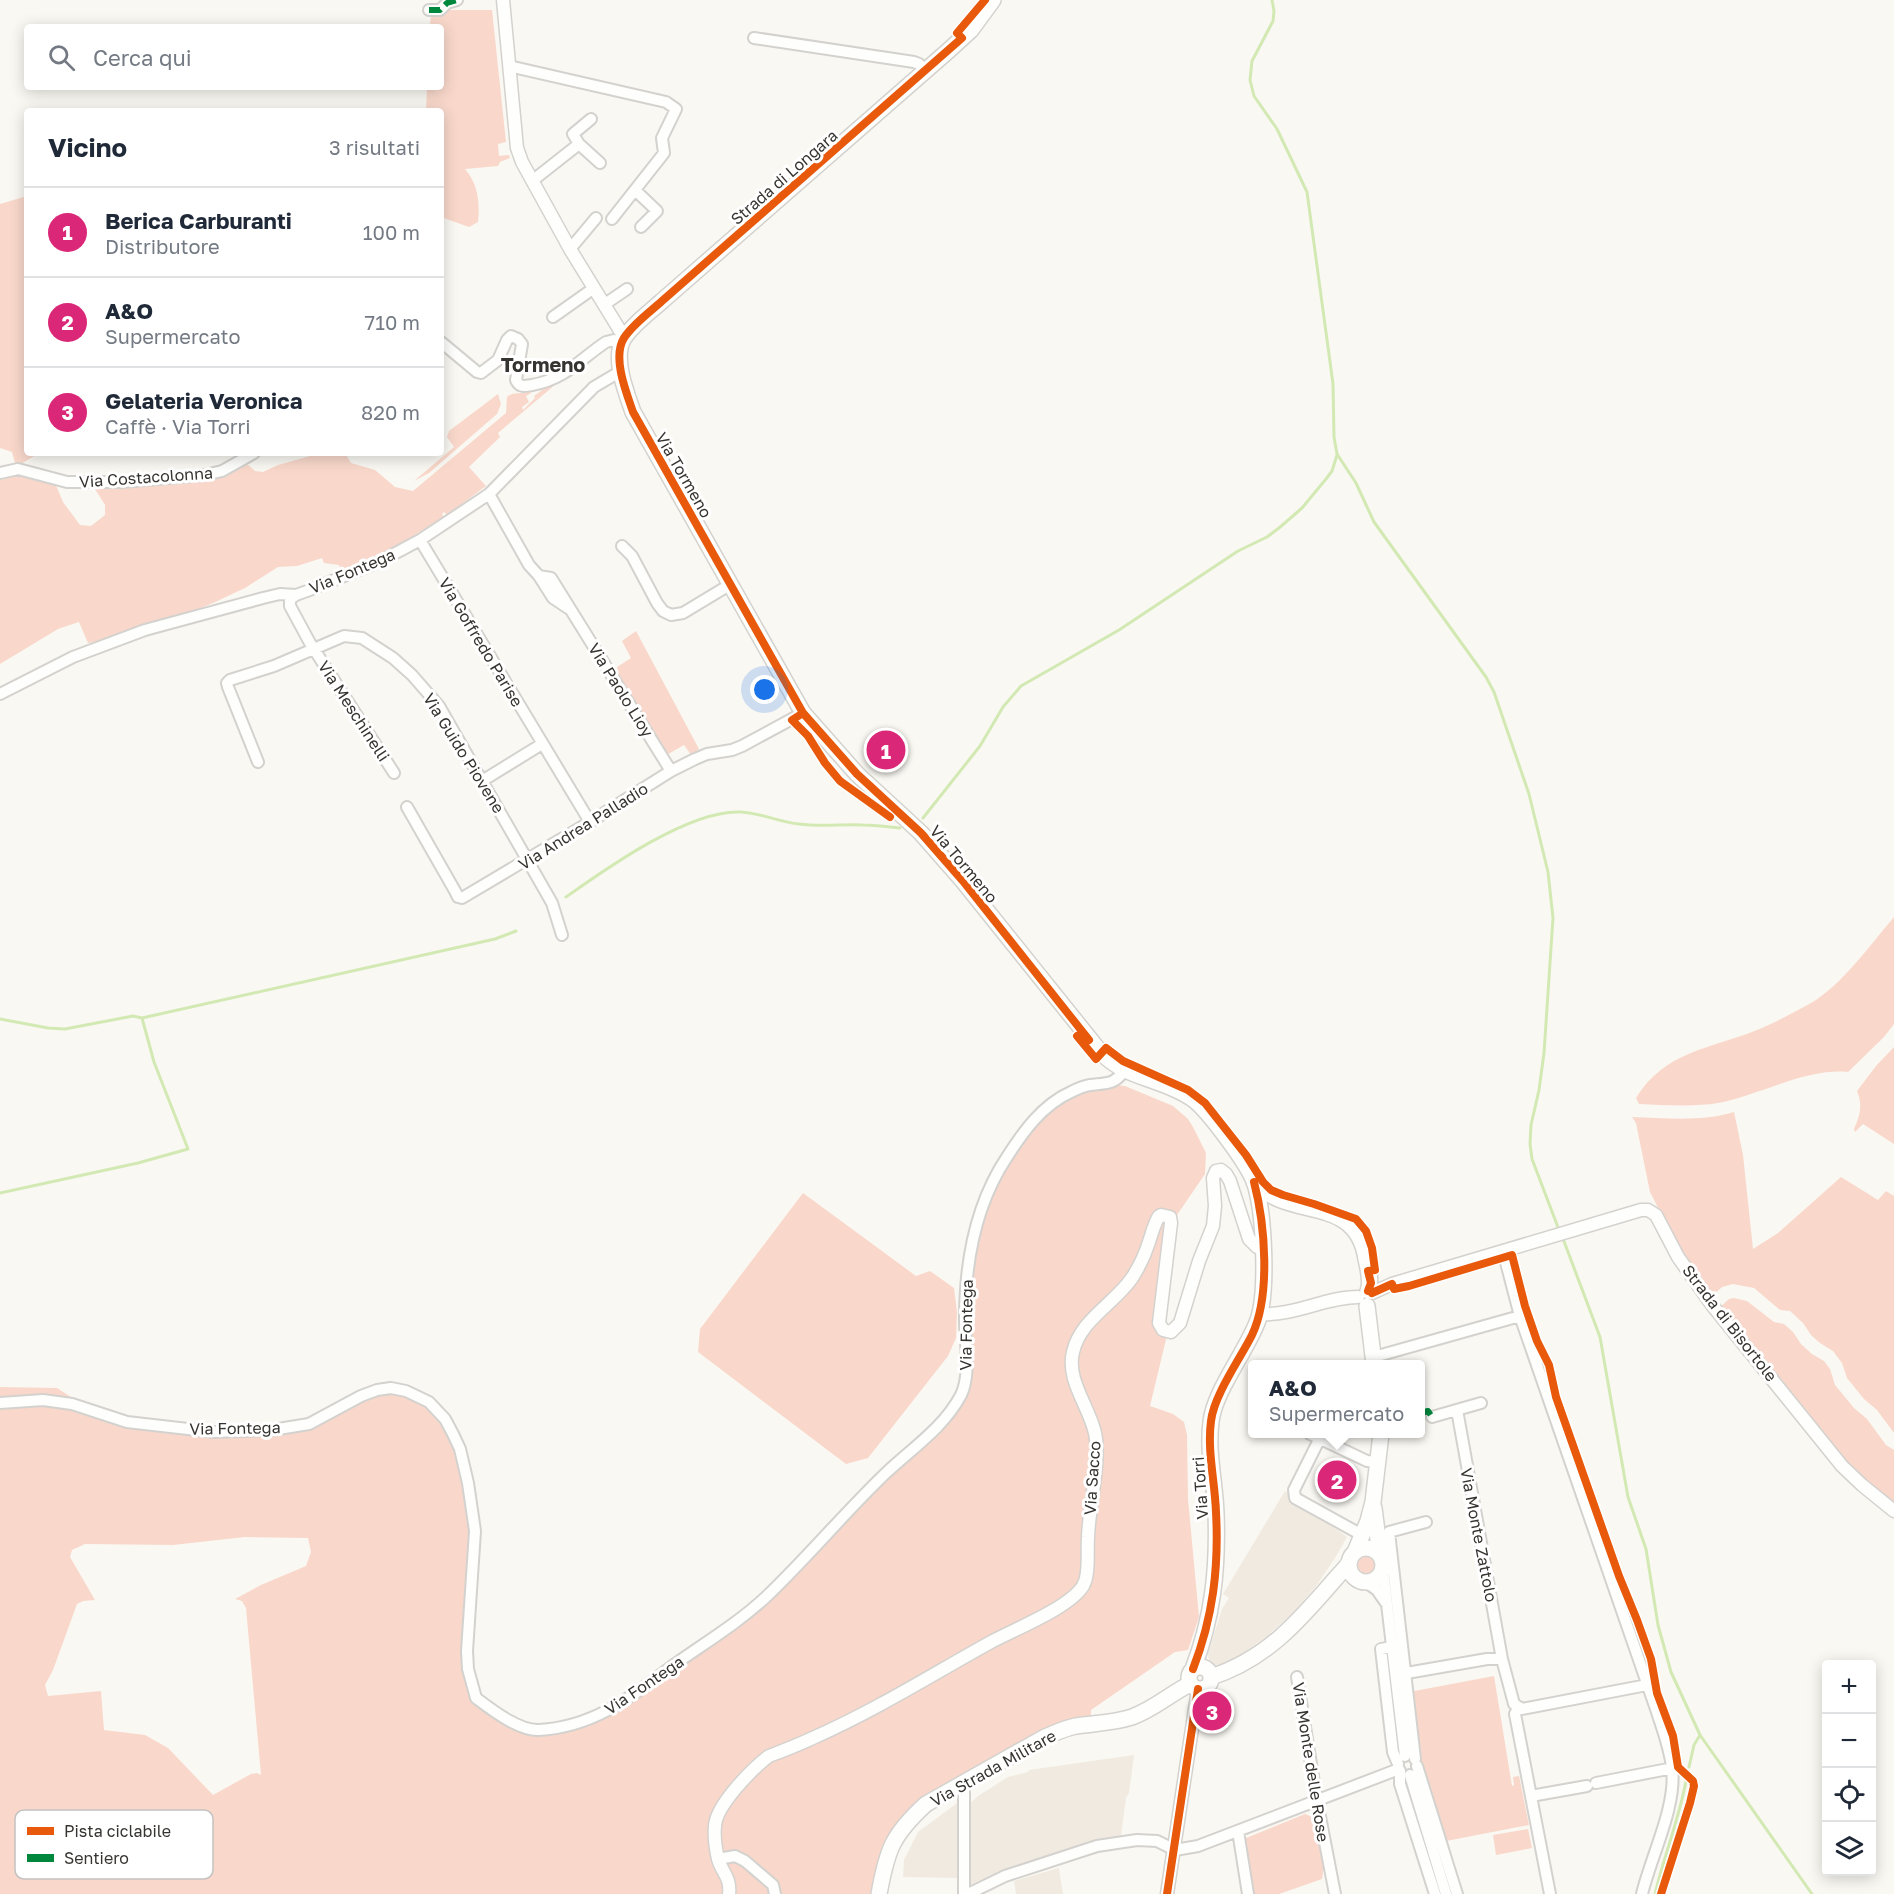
<!DOCTYPE html>
<html lang="it">
<meta charset="utf-8">
<style>
:root{--surface:#fff;--page:#f6f6f7;--text:#1f2937;--muted:#747a83;--line:#e0e1e3;--accent:#db2777}
body{margin:0;font-family:"Golos Text",sans-serif;background:var(--page);color:var(--text)}
.controls{position:absolute;right:18px;bottom:18px;display:grid;overflow:hidden;border-radius:6px;box-shadow:0 3px 15px #0003}
.controls button{width:54px;height:54px;display:grid;place-items:center;padding:0;border:0;border-bottom:2px solid var(--line);background:var(--surface);color:var(--text);font:30px sans-serif}
.you{position:absolute;left:765px;top:690px;width:21px;height:21px;margin:-15px;border:4px solid #fff;border-radius:50%;background:#1a73e8;box-shadow:0 0 0 9px #1a73e833}
.badge{display:grid;place-items:center;width:39px;height:39px;border-radius:50%;background:var(--accent);color:#fff;font-size:20px;font-weight:700}
.pin{position:absolute;translate:-50% -50%;border:3px solid #fff;box-shadow:0 2px 6px #0006}
.popup{position:absolute;left:1248px;top:1360px;width:177px;height:78px;box-sizing:border-box;display:grid;place-content:center;border-radius:6px;background:var(--surface);filter:drop-shadow(0 2px 4px #0005);font-size:20px;white-space:nowrap;color:var(--muted)}
.popup b{font-size:22px;color:var(--text)}
.popup::after{content:'';position:absolute;left:50%;top:100%;margin-left:-12px;border:12px solid transparent;border-top-color:var(--surface)}
.list{margin:0;padding:0;list-style:none}
h2{display:flex;justify-content:space-between;align-items:center;height:78px;margin:0;padding:0 24px;font-size:26px}
h2 small{font-size:20px;font-weight:400;color:var(--muted)}
.list li{display:grid;grid-template-columns:39px 1fr auto;gap:18px;align-items:center;box-sizing:border-box;height:90px;padding:0 24px;border-top:2px solid var(--line)}
.list b{display:block;font-size:22px;white-space:nowrap}
.list p{margin:0;font-size:20px;white-space:nowrap;color:var(--muted)}
.list em{font-size:20px;font-style:normal;color:var(--muted)}
.icon{flex:none;width:33px;height:33px;fill:none;stroke:currentColor;stroke-width:2;stroke-linecap:round;stroke-linejoin:round}
.map{position:relative;flex:none;width:1894px;height:1894px;overflow:hidden}
.search{position:absolute;background:var(--surface);box-shadow:0 3px 15px #0003;left:24px;top:24px;width:420px;height:66px;display:flex;align-items:center;gap:15px;box-sizing:border-box;padding:0 21px;border-radius:6px;color:var(--muted);font-size:22px}
.panel{position:absolute;background:var(--surface);box-shadow:0 3px 15px #0003;left:24px;top:108px;width:420px;height:348px;border-radius:6px}
.map>svg:first-child{display:block}
.built{fill:#f0eae0}
.green{fill:#f9d8cb;fill-rule:evenodd}
.lines{fill:none;stroke-linecap:round;stroke-linejoin:round}
.stream{stroke:#d3e9b4;stroke-width:3}
.minor-casing{stroke:#d4d2ce;stroke-width:14}
.tertiary-casing{stroke:#d4d2ce;stroke-width:15}
.secondary-casing{stroke:#d4d2ce;stroke-width:18}
.minor{stroke:#fefefd;stroke-width:10}
.tertiary{stroke:#fefefd;stroke-width:12}
.secondary{stroke:#fefefd;stroke-width:15}
.quiet{stroke:#00873e;stroke-width:6;stroke-dasharray:12 6;stroke-linecap:butt}
.cycleway-casing{stroke:#fff;stroke-width:11}
.cycleway{stroke:#e8590c;stroke-width:8}
.labels{text-anchor:middle;dominant-baseline:central;stroke-width:6;stroke-linejoin:round;paint-order:stroke}
.street-label{font-size:16px;fill:#363430;stroke:#fff}
.quarter-label{font-size:20px;font-weight:bold;fill:#363430;stroke:#fff}
.key{fill:#fff;stroke:#c3c2c1;stroke-width:1.5}
.key-label{font-size:16px;fill:#363430}
</style>
<div class="map">
<svg width="1894" height="1894" viewBox="0 0 1894 1894">
<rect width="100%" height="100%" fill="#faf8f2"/>
<!-- built -->
<path class="built" d="M1285,1491L1347,1537L1335,1558L1316,1586L1293,1613L1267,1636L1242,1654L1225,1664L1215,1665L1209,1660L1208,1654L1222,1609L1229,1598L1223,1594Z
M1134,1755L1129,1793L1126,1798L1121,1836L1097,1841L1002,1870L963,1888L960,1878L903,1877L904,1860L918,1832L960,1801L964,1809L978,1796L1008,1777L1028,1772L1029,1770Z
M1059,1868L1063,1894H1016L1014,1881Z"/>
<!-- green -->
<path class="green" d="M431,10H492L506,142L498,144L499,156L509,155L510,158L500,162L498,166L465,169C478,184 480,202 478,222L469,227L441,217V111H426L427,87H441V27H430Z
M27,196V453H39L16,467L12,452L0,448V204Z
M554,381L556,384L498,433L500,437L469,467L486,486L447,515L444,512L442,514L444,517L398,545L341,571L339,565L324,563L322,558L297,566L278,567L245,588L213,603L188,613L123,632L107,640L88,643L79,622L58,629L0,664V480L21,474L55,483L63,502L80,525L91,526L105,515V505L95,489C132,484 187,489 221,476C229,472 238,468 246,463L255,471L263,472L278,465L321,453H345L351,463L375,470L395,487L413,491L506,413L507,397C513,391 522,395 530,391L531,393L526,396L529,402L522,407L523,410L535,398L534,396L545,388L543,385Z
M498,394L501,404L497,414L429,473L414,481L454,447L447,437L449,431Z
M636,631L699,749L691,755L684,745L663,757L611,671L631,658L622,641Z
M1894,917V1024L1884,1037L1848,1072C1806,1068 1760,1095 1718,1103C1695,1107 1663,1105 1639,1104L1636,1098C1665,1051 1710,1049 1757,1030C1775,1023 1794,1012 1811,1003C1842,985 1870,945 1894,917Z
M1894,1047V1144L1863,1124L1855,1132L1854,1129C1860,1116 1863,1105 1857,1091L1876,1066Z
M1106,1084L1125,1086L1173,1106L1188,1119L1193,1127L1206,1153L1205,1174L1177,1215L1170,1217L1159,1323L1168,1331L1150,1406L1173,1414L1184,1422L1187,1435L1188,1499L1199,1617L1188,1650L1175,1652L1091,1710V1720L993,1761L944,1784L913,1805L883,1850L872,1894H0V1387L57,1388L96,1413L181,1429L309,1424L391,1388L429,1402L453,1434L475,1531L468,1624L476,1698L536,1731L603,1714L732,1626L956,1404L966,1356L975,1228L1021,1136L1068,1093ZM245,1537L308,1538L311,1552L306,1566L261,1585L235,1599L242,1601L246,1608L261,1775L257,1773L251,1774L213,1795L168,1748L145,1735L104,1730L101,1691L48,1696L45,1685L53,1670L77,1604L83,1601L95,1600L70,1557L72,1550L85,1544L173,1545Z
M1734,1112L1743,1155L1753,1249L1778,1233L1841,1177L1878,1200L1886,1191L1894,1196V1433L1877,1410L1864,1399L1847,1378L1842,1363L1833,1351L1820,1343L1811,1335L1803,1323L1790,1311L1780,1310L1754,1288L1733,1284L1722,1287L1710,1298L1692,1274L1650,1192L1636,1123L1632,1117C1665,1118 1702,1122 1734,1112Z
M803,1193L916,1276L930,1271L954,1288L957,1312L956,1338L948,1356L868,1458L846,1464L698,1352L700,1329Z
M1734,1298L1747,1301L1774,1322L1784,1324L1793,1332L1801,1344L1812,1354L1824,1361L1830,1369L1835,1385L1854,1408L1867,1419L1886,1445L1894,1450V1508L1862,1484L1717,1310L1729,1299Z
M1355 1565a11 11 0 1 1 22 0a11 11 0 1 1-22 0Z
M1494,1676L1512,1786L1514,1785L1513,1777L1519,1776L1529,1825L1441,1842L1418,1763L1409,1692Z
M1305,1814L1312,1817C1319,1832 1326,1863 1322,1879L1279,1894H1252L1245,1841L1246,1838Z
M1528,1829L1532,1848L1496,1855L1493,1835Z"/>
<g class="lines">
<!-- stream -->
<path class="stream" d="M1272,0L1274,11L1273,21L1252,61L1250,80L1254,96L1277,129L1307,192L1333,384L1334,437L1337,454L1356,483L1374,522L1486,677L1494,692L1529,794L1548,872L1553,918L1544,1053L1539,1090L1531,1125L1530,1144L1532,1159L1559,1230
M923,818L980,746L1003,707L1021,686L1119,630L1238,551L1267,537L1279,528L1302,508L1326,479L1332,471L1337,455
M566,897C607,868 690,809 741,812C761,813 779,822 799,824C820,827 842,824 863,825C875,825 888,827 900,828
M0,1019L48,1028L65,1029L133,1016L142,1018
M0,1193L138,1163L188,1149L154,1062L142,1018L495,939L516,931
M1562,1236L1600,1337L1628,1497L1646,1549L1658,1625L1671,1672L1700,1735L1812,1894
M1689,1767L1694,1745L1700,1735
M1655,1894C1664,1856 1679,1819 1686,1781"/>
<defs>
<path id="minor" d="M429,10H440L447,3L457,0
M754,38L914,62L919,64L926,71
M509,66L666,102L676,109L662,138L664,153L612,219
M591,119L573,134L579,144L600,163
M532,181L579,144
M635,190L657,211L641,227
M570,249L596,218
M605,304L627,289
M553,317L594,288
M441,342L477,372L481,373L498,360L507,340L511,336L518,339L522,344L516,380C520,388 524,386 532,385C566,379 580,359 606,342L614,340L622,342
M0,473L18,469L67,482H121L205,475L222,471L254,453
M489,494L529,565L539,576L553,598L568,608
M420,540L590,822
M622,546L632,556L657,603L663,611L671,615L683,613L731,584
M539,576L551,578L671,771
M296,595L290,599V606L310,643L394,773
M0,694L73,657L145,630L263,598L280,594L296,595L307,591L379,562L420,540L489,494L594,387L621,371
M258,762L228,687L227,683L230,680L274,666L344,636L362,638L393,658L412,675L439,706L552,903L562,935
M482,781L542,744
M407,807L455,891L458,897L462,898L590,822L671,771L695,759L707,754L732,750L742,746L803,713
M1503,1251L1520,1316L1656,1709C1662,1728 1670,1748 1672,1768C1677,1806 1651,1856 1642,1894
M1374,1357L1520,1316
M0,1403L43,1400L72,1404L127,1422L214,1432L272,1430L309,1424L361,1396L377,1390L391,1388L406,1391L429,1402L445,1419L453,1434L460,1449L468,1483L475,1531L467,1651L468,1669L476,1698C492,1710 519,1731 539,1730C593,1727 630,1698 671,1667C703,1644 737,1624 766,1597C808,1557 845,1512 887,1472C914,1447 944,1427 961,1395C971,1375 965,1341 965,1319C965,1262 975,1205 1007,1157C1023,1132 1042,1105 1071,1092C1077,1089 1083,1086 1090,1085C1107,1083 1114,1085 1125,1070
M1457,1410L1502,1659L1514,1704L1522,1709L1647,1685
M1432,1417L1481,1403
M1310,1434L1367,1461L1378,1462
M1320,1438L1294,1490L1295,1498L1362,1535
M1383,1570L1405,1756
M1366,1582L1377,1590L1386,1603
M1391,1647L1381,1649L1393,1752L1398,1764
M1401,1674L1487,1659H1502
M1297,1677L1317,1801L1335,1894
M1518,1708L1515,1714L1550,1894
M1415,1759L1389,1532L1426,1522
M1417,1766L1457,1894
M1400,1771V1784L1435,1894
M1410,1775L1446,1894
M964,1783V1894
M1596,1783L1673,1768
M1531,1796L1587,1786
M1238,1831L1248,1894
M718,1859L735,1856L745,1861L773,1885L775,1894
M968,1894L1005,1876L1097,1846L1137,1840L1157,1841L1175,1850L1198,1846L1399,1769"/>
<path id="tertiary" d="M503,0L517,148L522,162L570,249L624,337
M1372,1293L1392,1284L1641,1210H1648L1656,1215L1678,1257L1712,1305L1842,1466L1862,1485L1894,1511
M1260,1314C1295,1316 1325,1297 1358,1297
M729,1894C731,1877 722,1873 718,1859C716,1850 714,1835 715,1826C716,1805 753,1768 769,1756C785,1750 800,1744 815,1737C876,1710 933,1674 991,1642C1015,1629 1069,1608 1083,1586C1084,1583 1086,1580 1086,1578C1089,1565 1087,1550 1088,1537C1089,1506 1101,1461 1095,1433C1089,1406 1066,1380 1073,1352C1080,1320 1114,1304 1132,1278C1139,1267 1145,1255 1149,1242C1152,1233 1154,1224 1159,1216L1161,1215L1170,1217L1171,1223L1159,1323L1163,1330L1171,1332L1180,1323L1199,1261L1213,1226L1215,1206L1213,1178L1216,1171L1221,1170L1226,1174L1230,1181L1249,1239L1257,1247L1264,1249
M1167,1894L1198,1689"/>
<path id="secondary" d="M993,0L971,30L948,51L662,301C650,312 633,324 624,338C612,357 626,392 633,412L803,713L857,774L921,833L963,881L1101,1053C1108,1059 1115,1065 1123,1069C1146,1080 1173,1085 1194,1100C1209,1112 1249,1165 1255,1184C1264,1213 1268,1291 1258,1320C1247,1351 1214,1391 1211,1422C1207,1452 1215,1483 1216,1513C1218,1569 1213,1617 1193,1669
M1254,1182C1290,1222 1356,1193 1366,1259C1368,1269 1372,1281 1368,1291
M1367,1306L1374,1364
M1374,1508L1380,1555
M1349 1565a17 17 0 1 1 34 0a17 17 0 1 1-34 0Z
M1355,1552L1368,1521L1373,1502L1381,1434
M1189 1678a11 11 0 1 1 22 0a11 11 0 1 1-22 0Z
M1211,1677C1267,1659 1300,1620 1337,1577C1341,1572 1345,1569 1349,1563
M879,1894C887,1850 892,1835 926,1804L1045,1737C1055,1733 1065,1728 1076,1726C1095,1723 1114,1723 1132,1717C1154,1709 1170,1694 1190,1684"/>
</defs>
<!-- minor casing -->
<use href="#minor" class="minor-casing"/>
<!-- tertiary casing -->
<use href="#tertiary" class="tertiary-casing"/>
<!-- secondary casing -->
<use href="#secondary" class="secondary-casing"/>
<!-- minor -->
<use href="#minor" class="minor"/>
<!-- tertiary -->
<use href="#tertiary" class="tertiary"/>
<!-- secondary -->
<use href="#secondary" class="secondary"/>
<!-- quiet -->
<path class="quiet" d="M429,10H440L447,3L457,0
M1421,1413L1428,1411L1432,1417
M1381,1435H1386V1434"/>
<defs>
<path id="cycleway" d="M985,0L957,33L962,38L662,301C650,312 633,324 624,338C612,357 626,392 633,412L803,713L857,774L921,833L963,881L1089,1040
M803,713L792,720L808,736L825,763L840,781L890,817
M1077,1036L1096,1059L1106,1048L1123,1061L1188,1090L1205,1103L1246,1155L1263,1182L1271,1190L1283,1195L1314,1204L1356,1219L1366,1231L1372,1248L1375,1270L1368,1271L1371,1283L1368,1291
M1372,1293L1392,1284L1394,1289L1409,1286L1512,1255L1525,1306L1537,1341L1549,1365L1556,1397L1619,1576L1637,1620L1651,1659L1657,1693L1673,1736L1678,1767L1693,1781L1694,1786L1690,1803L1661,1894
M1193,1669C1213,1617 1219,1568 1216,1512C1215,1482 1207,1451 1211,1421C1214,1395 1240,1359 1252,1335C1271,1295 1265,1224 1254,1182
M1167,1894L1198,1689"/>
</defs>
<!-- cycleway casing -->
<use href="#cycleway" class="cycleway-casing"/>
<!-- cycleway -->
<use href="#cycleway" class="cycleway"/>
</g>
<g class="labels">
<!-- street labels -->
<g class="street-label">
<text transform="translate(784 177) rotate(-41)">Strada di Longara</text>
<text transform="translate(684 475) rotate(60)">Via Tormeno</text>
<text transform="translate(146 477) rotate(-4)">Via Costacolonna</text>
<text transform="translate(352 571) rotate(-23)">Via Fontega</text>
<text transform="translate(481 642) rotate(59)">Via Goffredo Parise</text>
<text transform="translate(621 690) rotate(58)">Via Paolo Lioy</text>
<text transform="translate(354 711) rotate(57)">Via Meschinelli</text>
<text transform="translate(464 753) rotate(58)">Via Guido Piovene</text>
<text transform="translate(583 826) rotate(-32)">Via Andrea Palladio</text>
<text transform="translate(964 864) rotate(50)">Via Tormeno</text>
<text transform="translate(1730 1323) rotate(52)">Strada di Bisortole</text>
<text transform="translate(966 1325) rotate(-89)">Via Fontega</text>
<text transform="translate(235 1428) rotate(-1)">Via Fontega</text>
<text transform="translate(1092 1478) rotate(-86)">Via Sacco</text>
<text transform="translate(1200 1488) rotate(-94)">Via Torri</text>
<text transform="translate(1479 1535) rotate(79)">Via Monte Zattolo</text>
<text transform="translate(644 1685) rotate(-34)">Via Fontega</text>
<text transform="translate(1311 1762) rotate(81)">Via Monte delle Rose</text>
<text transform="translate(993 1768) rotate(-29)">Via Strada Militare</text>
</g>
<!-- quarter labels -->
<g class="quarter-label">
<text x="543" y="364">Tormeno</text>
</g>
</g>
<!-- legend -->
<rect x="15" y="1810" width="198" height="69" rx="9" class="key"/>
<rect x="27" y="1827" width="27" height="8" fill="#e8590c"/>
<rect x="27" y="1854" width="27" height="8" fill="#00873e"/>
<g class="key-label">
<text x="64" y="1837">Pista ciclabile</text>
<text x="64" y="1864">Sentiero</text>
</g>
</svg>
<div class="controls">
<button>+</button>
<button>−</button>
<button><svg class="icon" aria-label="locate" viewBox="0 0 24 24"><circle cx="12" cy="12" r="6"/><path d="M12 2v4M12 18v4M2 12h4M18 12h4"/></svg></button>
<button><svg class="icon" aria-label="layers" viewBox="0 0 24 24"><path d="M12 4l9 5-9 5-9-5zM3 14l9 5 9-5"/></svg></button>
</div>
<div class="you"></div>
<div class="pin badge" style="left:886px;top:750px">1</div>
<div class="pin badge" style="left:1337px;top:1480px">2</div>
<div class="popup"><b>A&amp;O</b>Supermercato</div>
<div class="pin badge" style="left:1212px;top:1711px">3</div>
<div class="search"><svg class="icon" aria-label="search" viewBox="0 0 24 24"><circle cx="10" cy="10" r="6"/><path d="M15 15l6 6"/></svg>Cerca qui</div>
<section class="panel">
<h2>Vicino<small>3 risultati</small></h2>
<ul class="list">
<li><span class="badge">1</span><div><b>Berica Carburanti</b><p>Distributore</p></div><em>100 m</em></li>
<li><span class="badge">2</span><div><b>A&amp;O</b><p>Supermercato</p></div><em>710 m</em></li>
<li><span class="badge">3</span><div><b>Gelateria Veronica</b><p>Caffè · Via Torri</p></div><em>820 m</em></li>
</ul>
</section>
</div>
